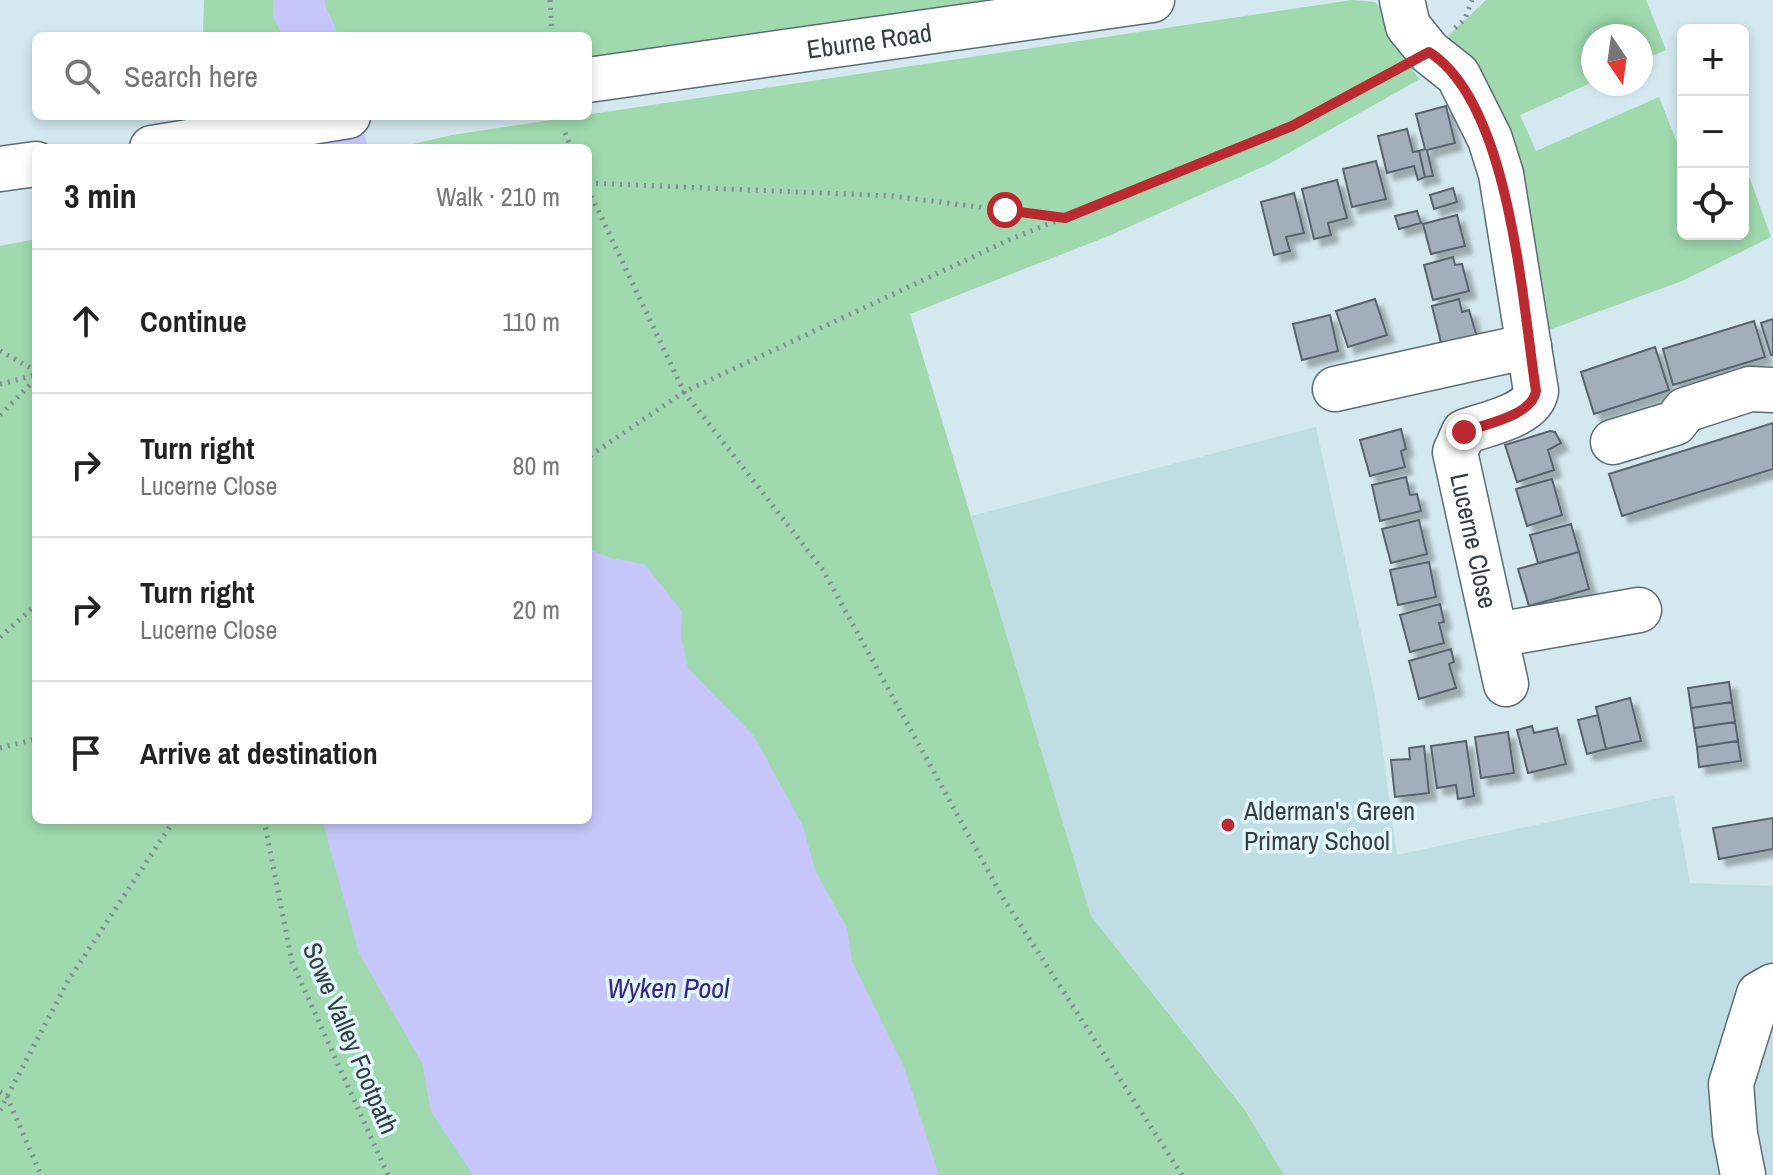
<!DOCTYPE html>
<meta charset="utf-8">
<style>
:root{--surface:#fff;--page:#f2f2f2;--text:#222;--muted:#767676;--line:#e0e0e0}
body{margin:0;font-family:"Archivo Narrow",sans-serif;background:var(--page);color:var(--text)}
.controls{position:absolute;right:24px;top:24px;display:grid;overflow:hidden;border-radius:12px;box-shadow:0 4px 12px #0003}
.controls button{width:72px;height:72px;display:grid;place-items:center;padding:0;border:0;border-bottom:2px solid var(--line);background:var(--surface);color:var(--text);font:40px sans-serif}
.compass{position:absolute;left:1581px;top:24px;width:72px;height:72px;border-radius:50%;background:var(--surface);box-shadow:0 4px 12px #0003;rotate:167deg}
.stop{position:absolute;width:24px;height:24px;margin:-18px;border:6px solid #ba2a30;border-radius:50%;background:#fff}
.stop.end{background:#ba2a30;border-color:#fff;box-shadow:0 2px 8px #0008}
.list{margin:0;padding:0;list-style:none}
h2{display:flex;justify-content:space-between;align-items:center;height:104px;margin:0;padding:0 32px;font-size:34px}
h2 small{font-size:26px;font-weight:400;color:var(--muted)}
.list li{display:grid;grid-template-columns:52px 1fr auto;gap:24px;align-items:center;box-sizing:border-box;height:144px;padding:0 32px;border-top:2px solid var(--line)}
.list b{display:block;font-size:30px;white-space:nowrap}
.list p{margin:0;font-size:26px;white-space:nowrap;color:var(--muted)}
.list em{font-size:26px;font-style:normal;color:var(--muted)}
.icon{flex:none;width:44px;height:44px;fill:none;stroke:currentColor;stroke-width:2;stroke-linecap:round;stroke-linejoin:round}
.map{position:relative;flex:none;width:1773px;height:1175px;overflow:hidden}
.search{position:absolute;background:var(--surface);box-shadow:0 4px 12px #0003;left:32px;top:32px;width:560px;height:88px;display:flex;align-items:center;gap:20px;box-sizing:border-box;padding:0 28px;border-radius:12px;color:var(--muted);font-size:30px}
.panel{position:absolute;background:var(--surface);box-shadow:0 4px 12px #0003;left:32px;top:144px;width:560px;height:680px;border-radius:12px}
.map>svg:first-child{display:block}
.built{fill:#c0dde6}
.green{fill:#9fd9ad}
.water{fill:#c6c6fa}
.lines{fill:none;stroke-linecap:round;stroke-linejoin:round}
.river{stroke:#c6c6fa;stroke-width:52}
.building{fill:#a2aebb;stroke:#596370;stroke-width:2;filter:url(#shadow)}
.minor-casing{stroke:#5b6d73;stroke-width:47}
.path{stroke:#808d92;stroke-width:5;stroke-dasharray:2 6;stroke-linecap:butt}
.minor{stroke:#fff;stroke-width:44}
.route{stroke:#ba2a30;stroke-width:10}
.poi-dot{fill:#ba2a30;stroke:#e1f6fc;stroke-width:3}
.labels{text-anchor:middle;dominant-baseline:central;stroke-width:7;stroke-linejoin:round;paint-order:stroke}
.street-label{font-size:26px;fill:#353d40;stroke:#e1f6fc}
.poi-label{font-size:26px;fill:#353d40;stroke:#e1f6fc;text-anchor:start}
.water-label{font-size:28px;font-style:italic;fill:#372483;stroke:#e1f6fc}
</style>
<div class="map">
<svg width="1773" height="1175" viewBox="0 0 1773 1175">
<defs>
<filter id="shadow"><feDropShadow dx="7" dy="7" stdDeviation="2" flood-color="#0004"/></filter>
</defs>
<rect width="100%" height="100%" fill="#d4e8ef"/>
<!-- built -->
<path class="built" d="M1316,427L1376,701L1397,855L1674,795L1690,883L1773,886V1175H1284L1245,1109L1091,916L971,516Z"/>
<!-- green -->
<path class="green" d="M204,0H1005L588,59V36H203Z
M1352,0L1375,2L1385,12L1403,59L1420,79L1269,164L1111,235L910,314L1091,916L1245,1110L1284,1175H0V246L36,239V820H588V148H396L452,135Z
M1486,0H1646L1666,50L1641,61V36H1593V82L1520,115L1536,151L1659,97L1683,158V234H1743L1744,162L1771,237L1682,281L1546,331L1506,124L1448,36Z"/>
<!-- water -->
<path class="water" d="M588,548L610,558L644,564L682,611L681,636L688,668L754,736L803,826L815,870L847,928L852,961L904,1067L939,1175H473L431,1112L422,1063L359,953L322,820H588Z"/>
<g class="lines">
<!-- river -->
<path class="river" d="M299,0V11L311,36
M335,116L341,148"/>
</g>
<!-- building -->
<path class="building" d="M1446,106L1455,143L1427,150L1433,176L1425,177L1419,151L1425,149L1416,114Z
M1407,129L1413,152L1419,151L1425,177L1418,180L1414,166L1387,173L1378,136Z
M1376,161L1386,199L1352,207L1343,169Z
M1337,180L1347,218L1328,223L1331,235L1314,239L1302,189Z
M1453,188L1457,202L1434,209L1430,195Z
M1294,193L1304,233L1286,237L1290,251L1274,255L1261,202Z
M1417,211L1421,223L1399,229L1395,216Z
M1457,215L1465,246L1431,254L1423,224Z
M1453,257L1455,265L1462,264L1469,291L1433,300L1424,265Z
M1375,299L1387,335L1348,347L1336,311Z
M1459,299L1462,312L1469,310L1477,337L1442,347L1432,306Z
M1330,315L1338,351L1302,360L1293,324Z
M1773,319V355H1771L1761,323Z
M1754,321L1765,357L1673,385L1663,349Z
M1655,347L1669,390L1594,414L1581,372Z
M1773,423V469L1622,516L1609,474Z
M1401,429L1406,449L1401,451L1405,467L1370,476L1360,440Z
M1550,431L1555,432L1561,443L1548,450L1554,470L1517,482L1505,445Z
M1406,477L1410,495L1417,494L1421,511L1380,521L1372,485Z
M1552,479L1562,515L1527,526L1516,489Z
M1419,520L1427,554L1391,563L1382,529Z
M1571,524L1579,552L1538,563L1530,535Z
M1579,552L1589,589L1529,606L1518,569Z
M1429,562L1436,597L1398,605L1390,570Z
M1440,604L1444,622L1439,623L1444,643L1410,652L1400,615Z
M1451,649L1454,662L1449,664L1456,688L1419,699L1409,661Z
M1729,682L1732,702L1691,708L1688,688Z
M1630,698L1641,741L1606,749L1596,707Z
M1732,702L1735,722L1694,728L1691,708Z
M1598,715L1606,749L1587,754L1578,720Z
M1735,722L1738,741L1697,747L1694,728Z
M1532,726L1534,733L1557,728L1566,764L1528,773L1517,730Z
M1508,732L1514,773L1481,778L1475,737Z
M1466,741L1474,796L1458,799L1456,785L1437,788L1431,746Z
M1738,741L1741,761L1699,767L1697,747Z
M1424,746L1429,793L1395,797L1391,760L1410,759L1409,748Z
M1773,818V849L1719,859L1713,828Z"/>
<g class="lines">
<defs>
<g id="minor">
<path id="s1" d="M1402,0L1408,26L1429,52L1458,75L1490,139L1501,174L1536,391C1532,416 1485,424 1464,432L1455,452L1506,684"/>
<path id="s2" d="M588,80L1152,0"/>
<path d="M152,148L348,116"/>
<path d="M0,169L36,164"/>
<path d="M1335,389L1529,346"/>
<path d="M1613,442L1675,423L1685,410L1750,389L1773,390"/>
<path d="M1496,635L1639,610"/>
<path d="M1743,1175L1735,1134L1731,1084L1759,994L1773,986"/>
</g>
</defs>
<!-- minor casing -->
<use href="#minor" class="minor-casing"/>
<!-- path -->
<path class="path" d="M550,0L552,36
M1455,28L1465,19L1472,0
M565,133L571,148
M588,183L892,196L1064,218
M588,189L684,392L588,457
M0,351L36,371
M0,384L36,375
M0,415L36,379
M0,637L36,605
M0,748L36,739
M264,820L292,962L388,1175
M0,1092L7,1097L41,1175
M0,1110L68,981L174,820
M1182,1175L1003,898L823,570L684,392L1011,239L1292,126L1399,68"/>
<!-- minor -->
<use href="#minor" class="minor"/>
</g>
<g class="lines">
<!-- route -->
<path class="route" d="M1005,210L1065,218L1292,126L1429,52C1510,103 1522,301 1536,391C1532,416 1485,424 1464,432"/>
</g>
<!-- markers -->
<circle class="poi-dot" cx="1228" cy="825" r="8"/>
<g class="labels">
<!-- street labels -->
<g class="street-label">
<text stroke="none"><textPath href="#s2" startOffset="284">Eburne Road</textPath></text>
<text stroke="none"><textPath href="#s1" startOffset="624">Lucerne Close</textPath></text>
<text transform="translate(351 1038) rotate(67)">Sowe Valley Footpath</text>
</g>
<!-- poi labels -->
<g class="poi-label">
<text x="1244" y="810">Alderman's Green<tspan x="1244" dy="30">Primary School</tspan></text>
</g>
<!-- water labels -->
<g class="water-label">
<text x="668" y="988">Wyken Pool</text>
</g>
</g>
</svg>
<div class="controls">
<button>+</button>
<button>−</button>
<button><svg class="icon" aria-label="locate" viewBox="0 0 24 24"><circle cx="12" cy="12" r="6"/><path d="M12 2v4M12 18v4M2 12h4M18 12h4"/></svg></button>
</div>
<svg class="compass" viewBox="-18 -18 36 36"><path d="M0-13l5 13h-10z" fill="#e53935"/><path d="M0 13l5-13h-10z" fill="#767676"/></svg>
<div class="stop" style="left:1005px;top:210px"></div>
<div class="stop end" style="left:1464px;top:432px"></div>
<div class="search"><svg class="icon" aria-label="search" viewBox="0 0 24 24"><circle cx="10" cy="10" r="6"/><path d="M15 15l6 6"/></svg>Search here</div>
<section class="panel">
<h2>3 min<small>Walk · 210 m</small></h2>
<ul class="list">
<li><svg class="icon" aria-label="ahead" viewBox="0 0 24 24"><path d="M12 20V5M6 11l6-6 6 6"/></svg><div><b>Continue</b></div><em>110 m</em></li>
<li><svg class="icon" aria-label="right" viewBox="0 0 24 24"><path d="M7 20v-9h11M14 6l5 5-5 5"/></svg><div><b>Turn right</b><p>Lucerne Close</p></div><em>80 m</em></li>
<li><svg class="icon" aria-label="right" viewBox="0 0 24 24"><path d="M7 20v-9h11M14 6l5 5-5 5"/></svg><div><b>Turn right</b><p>Lucerne Close</p></div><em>20 m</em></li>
<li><svg class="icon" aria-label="arrive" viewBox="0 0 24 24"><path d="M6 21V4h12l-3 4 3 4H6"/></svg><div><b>Arrive at destination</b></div></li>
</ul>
</section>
</div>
